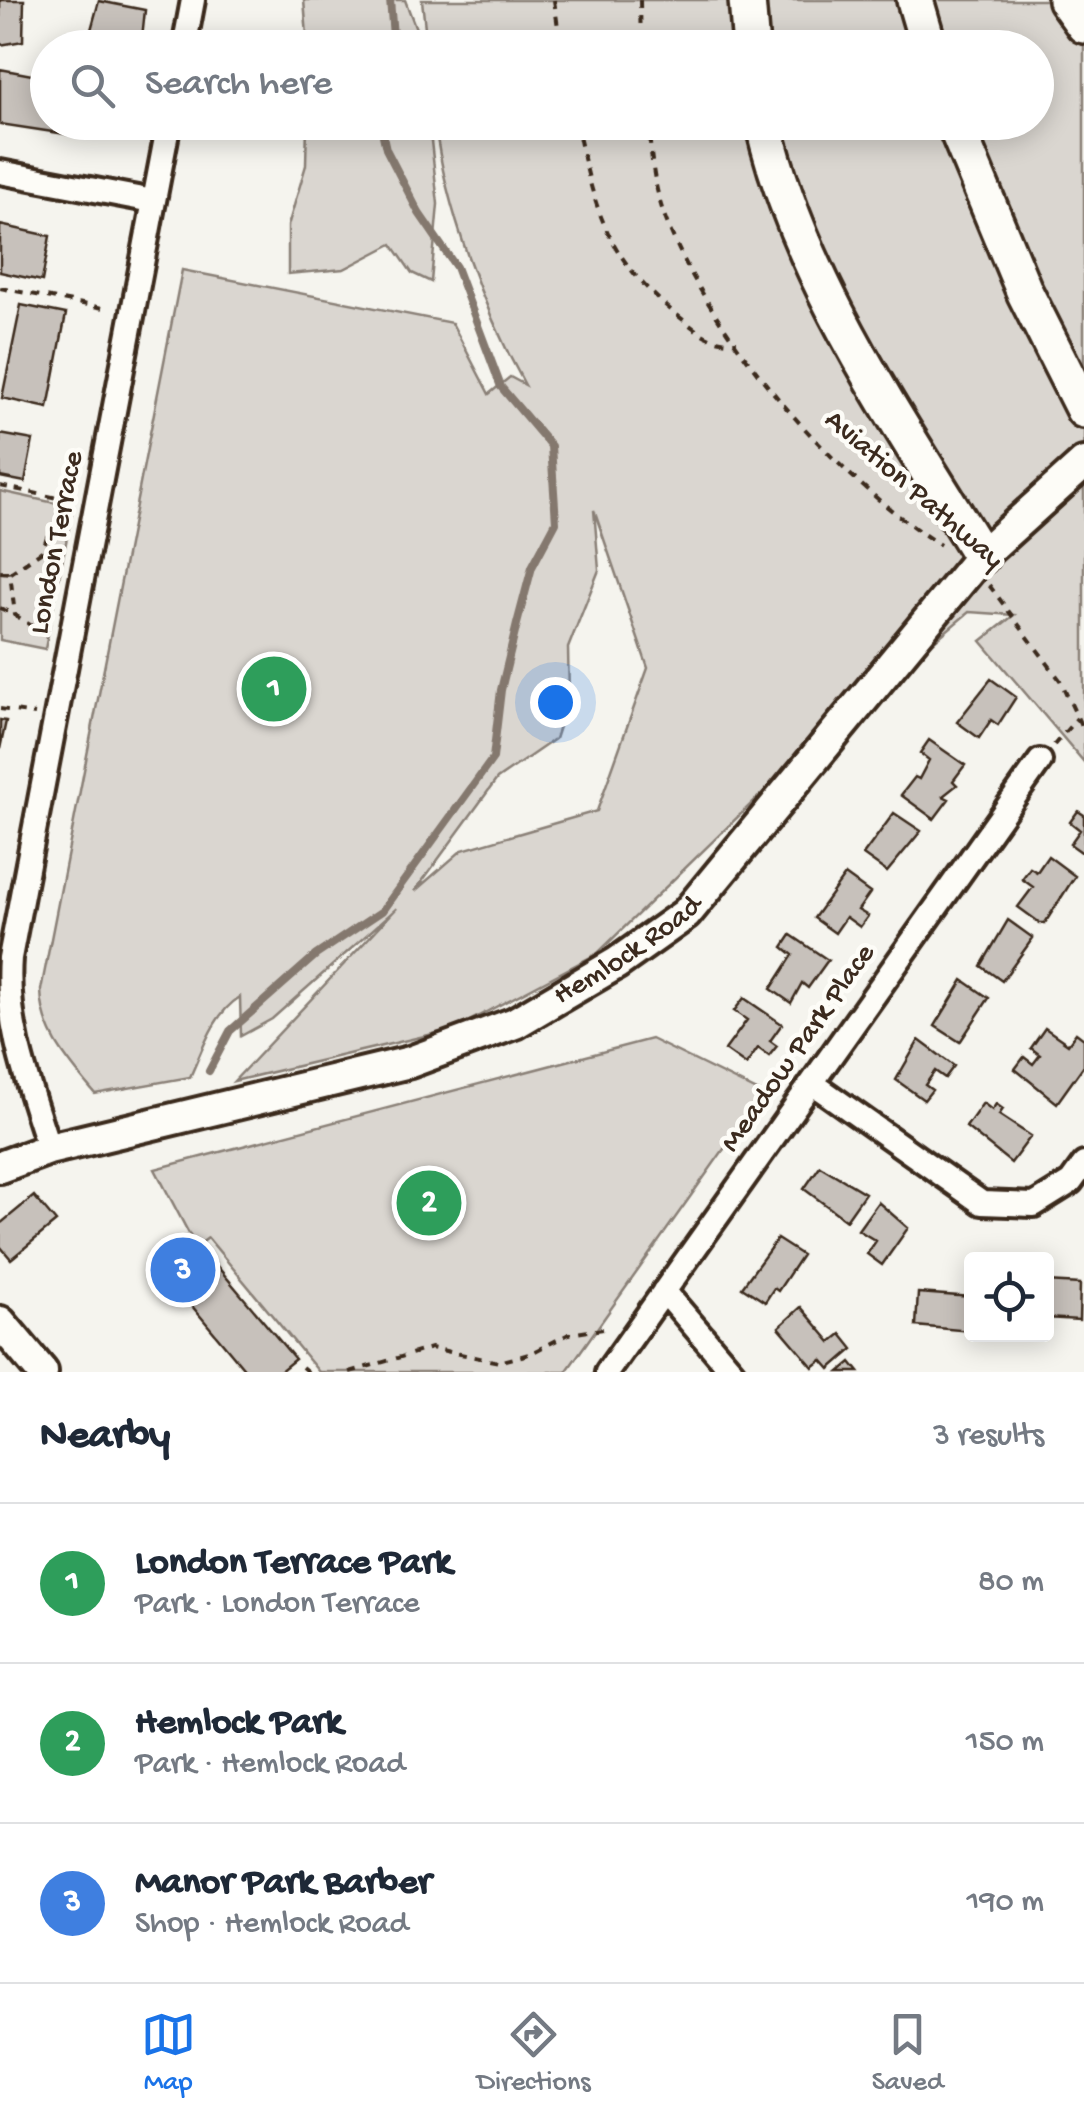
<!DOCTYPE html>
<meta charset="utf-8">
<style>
:root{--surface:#fff;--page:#f6f6f7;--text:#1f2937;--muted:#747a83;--line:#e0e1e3;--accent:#1a73e8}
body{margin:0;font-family:"Gochi Hand",sans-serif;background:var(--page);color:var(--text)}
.controls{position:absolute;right:30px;bottom:30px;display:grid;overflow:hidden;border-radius:10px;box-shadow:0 5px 25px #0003}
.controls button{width:90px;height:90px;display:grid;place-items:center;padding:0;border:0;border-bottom:2px solid var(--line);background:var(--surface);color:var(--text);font:50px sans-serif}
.you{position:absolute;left:555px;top:702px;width:35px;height:35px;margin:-25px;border:8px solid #fff;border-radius:50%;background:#1a73e8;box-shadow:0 0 0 15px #1a73e833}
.badge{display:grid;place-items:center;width:65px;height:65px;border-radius:50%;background:var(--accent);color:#fff;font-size:32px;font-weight:700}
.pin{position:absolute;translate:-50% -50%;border:5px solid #fff;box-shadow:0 2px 10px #0006}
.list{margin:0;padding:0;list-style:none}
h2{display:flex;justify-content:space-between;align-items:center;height:130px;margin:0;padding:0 40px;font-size:42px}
h2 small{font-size:32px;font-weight:400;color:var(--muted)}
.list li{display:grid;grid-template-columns:65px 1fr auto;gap:30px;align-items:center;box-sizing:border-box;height:160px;padding:0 40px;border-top:2px solid var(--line)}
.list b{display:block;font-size:38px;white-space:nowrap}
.list p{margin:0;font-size:32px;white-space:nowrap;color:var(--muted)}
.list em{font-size:32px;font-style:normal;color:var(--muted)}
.icon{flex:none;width:55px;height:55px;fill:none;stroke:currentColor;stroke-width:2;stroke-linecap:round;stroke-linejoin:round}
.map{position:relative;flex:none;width:1084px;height:1372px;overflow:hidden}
.search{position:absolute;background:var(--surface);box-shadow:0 5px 25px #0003;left:30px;right:30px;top:30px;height:110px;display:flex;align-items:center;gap:25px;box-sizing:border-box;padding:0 35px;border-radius:55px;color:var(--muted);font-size:38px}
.sheet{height:610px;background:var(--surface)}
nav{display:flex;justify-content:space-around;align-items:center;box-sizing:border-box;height:140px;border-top:2px solid var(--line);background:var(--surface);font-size:28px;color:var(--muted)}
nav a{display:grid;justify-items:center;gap:5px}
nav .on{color:var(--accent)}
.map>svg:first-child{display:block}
.green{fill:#dad6d0;stroke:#8a8077;stroke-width:2.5;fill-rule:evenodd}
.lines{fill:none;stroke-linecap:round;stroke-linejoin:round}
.stream{stroke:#84786e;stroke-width:8}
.building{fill:#c7c1bb;stroke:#3b2a1e;stroke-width:2.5}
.street-casing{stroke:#3b2a1e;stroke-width:30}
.secondary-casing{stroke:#3b2a1e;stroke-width:38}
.primary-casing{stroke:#3b2a1e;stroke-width:42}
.path{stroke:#3b2a1e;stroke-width:4;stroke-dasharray:8 8;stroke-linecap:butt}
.street{stroke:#fdfcf7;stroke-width:22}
.secondary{stroke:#fdfcf7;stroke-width:30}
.primary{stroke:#fdfcf7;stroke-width:35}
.labels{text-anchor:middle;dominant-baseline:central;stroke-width:9;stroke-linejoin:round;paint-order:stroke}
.street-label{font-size:30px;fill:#3b2a1e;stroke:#fdfcf7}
</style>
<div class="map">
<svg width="1084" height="1372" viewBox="0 0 1084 1372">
<rect width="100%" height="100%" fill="#f5f4ee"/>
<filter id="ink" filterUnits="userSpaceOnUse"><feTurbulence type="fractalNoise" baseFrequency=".01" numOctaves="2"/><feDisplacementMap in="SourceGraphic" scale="20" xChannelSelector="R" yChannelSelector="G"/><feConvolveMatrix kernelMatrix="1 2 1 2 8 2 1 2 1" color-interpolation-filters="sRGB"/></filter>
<g filter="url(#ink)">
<!-- green -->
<path class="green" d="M304,0H405L423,47H308Z
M422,0H1084V762L981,641L1014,615L969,612L824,733L598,953L454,1029L234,1081L397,908L272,1019L241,1036L240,997C213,1014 203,1049 190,1077L95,1094C69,1062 42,1034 41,990L182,270L452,323L489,394L510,377L525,385C484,311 445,207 435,123L1036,122V48L427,47ZM594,510L648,668L597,811L462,850L415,891L497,779L555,739L569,696L568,648L599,570Z
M307,123H429L438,204L431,282L412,273L392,244L344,269L288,274V226L306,165Z
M0,491L73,507L45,649L0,640Z
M651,1039L763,1094L566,1372H319L208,1238L196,1247L155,1169Z"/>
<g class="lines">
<!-- stream -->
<path class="stream" d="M389,48L393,36L390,0
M209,1071L230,1031L316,955L382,911L493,758L501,690L517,624L532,567L556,522L551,446L501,387L456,267L419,213L386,149L380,122"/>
</g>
<!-- building -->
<path class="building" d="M0,0H24L23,41L0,45Z
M99,1L145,10L141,48H86Z
M0,69L48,78V122H83L79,136L0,124Z
M0,225L50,236L42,281L0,272Z
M21,305L66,314L48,408L2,398Z
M0,434L33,440L25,482L0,477Z
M991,679L1016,697L998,725L991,720L979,738L957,722Z
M0,720L6,721L0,749Z
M929,740L965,765L953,781L957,785L943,796L949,799L934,819L901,795L915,777L919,779L929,760L920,753Z
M1078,811L1084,815V854L1070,844L1080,830L1070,822Z
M894,813L921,831L887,872L863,855Z
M1048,856L1075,876L1045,923H1040L1018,907L1033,887L1022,879L1030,868L1037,872Z
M845,875L870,893L858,910L868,916L860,927L846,917L835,933L814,918Z
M1008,920L1033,938L1002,981L981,966Z
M791,935L828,960L808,988L802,983L791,1003L771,989L793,955L783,947Z
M963,980L989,998L960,1042L935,1026Z
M744,998L782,1024L770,1041L777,1046L769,1056L758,1048L746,1065L725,1050L747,1020L734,1011Z
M1045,1028L1068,1044L1076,1033L1084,1039V1065L1057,1103L1015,1069L1024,1057L1033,1064L1040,1055L1031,1048Z
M919,1040L954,1066L945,1078L935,1071L925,1085L932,1090L924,1100L896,1080Z
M983,1103L992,1110L996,1104L1003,1109L999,1115L1031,1136L1011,1163L966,1127Z
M820,1166L865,1193L846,1220L804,1189Z
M34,1196L56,1222L11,1259L0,1246V1224Z
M878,1202L908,1228L882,1265L867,1254L876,1241L858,1230Z
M777,1239L802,1255L778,1291L774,1288L765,1302L742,1287Z
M181,1252L192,1265L206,1253L295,1359L279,1372H247L161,1269Z
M1046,1282L1080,1284L1079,1320L1046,1318Z
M918,1293L972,1297L970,1331L916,1326Z
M801,1307L831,1342L841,1334L853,1349L830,1369L822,1360L813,1367L779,1327Z
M851,1362L859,1372H839Z"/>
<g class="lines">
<defs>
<path id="street" d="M184,48L193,0
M0,172L153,201
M812,1083L982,1203L1034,1205L1071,1182L1084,1164
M49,1149C29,1086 5,1025 10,958L169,122
M664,1291L733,1372
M607,1372L1040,761"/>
<g id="secondary">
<path id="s1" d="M0,1167L49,1149L410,1062L515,1023L617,963L686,914L981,556L1084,463"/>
<path d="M0,1322L42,1372"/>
</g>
<path id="primary" d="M747,0L751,48
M915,0L929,48
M1066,0L1084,25
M763,122C800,281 897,418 981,556
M954,122L1025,293L1084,410"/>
</defs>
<!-- street casing -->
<use href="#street" class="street-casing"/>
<!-- secondary casing -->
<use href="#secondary" class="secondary-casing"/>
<!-- primary casing -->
<use href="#primary" class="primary-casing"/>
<!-- path -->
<path class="path" d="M554,0L561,48
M640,0L641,48
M576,122C595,210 605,257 677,315C699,332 709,343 737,342
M648,122C651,156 654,189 666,220C711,336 835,479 940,545
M0,288L108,309
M0,486L72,501
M0,572L10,573
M989,585L1060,680L1084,732
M0,608L15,615
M47,636L15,615L10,573L42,551L49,531L68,530
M0,709L35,714
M1054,745L1077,718
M302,1367L308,1372
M350,1372L431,1348L499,1362L529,1354L569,1334L610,1328"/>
<!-- street -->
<use href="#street" class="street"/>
<!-- secondary -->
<use href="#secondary" class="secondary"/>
<!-- primary -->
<use href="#primary" class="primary"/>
</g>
</g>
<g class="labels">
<!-- street labels -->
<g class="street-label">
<text transform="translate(913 491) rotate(41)">Aviation Pathway</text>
<text transform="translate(58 543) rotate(-79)">London Terrace</text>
<text stroke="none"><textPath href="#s1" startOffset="670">Hemlock Road</textPath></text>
<text transform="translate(799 1049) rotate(-55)">Meadow Park Place</text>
</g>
</g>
</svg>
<div class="controls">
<button><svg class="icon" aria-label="locate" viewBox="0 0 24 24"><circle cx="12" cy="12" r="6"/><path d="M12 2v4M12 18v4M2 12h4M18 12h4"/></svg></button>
</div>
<div class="you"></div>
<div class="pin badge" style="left:274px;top:689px;background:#2e9e5b">1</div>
<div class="pin badge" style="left:429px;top:1203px;background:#2e9e5b">2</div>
<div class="pin badge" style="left:183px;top:1270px;background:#3f7fe0">3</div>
<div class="search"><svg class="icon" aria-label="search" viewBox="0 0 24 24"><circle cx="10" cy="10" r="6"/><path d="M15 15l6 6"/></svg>Search here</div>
</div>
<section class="sheet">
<h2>Nearby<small>3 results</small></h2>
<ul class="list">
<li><span class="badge" style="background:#2e9e5b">1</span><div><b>London Terrace Park</b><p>Park · London Terrace</p></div><em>80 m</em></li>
<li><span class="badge" style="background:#2e9e5b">2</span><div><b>Hemlock Park</b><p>Park · Hemlock Road</p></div><em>150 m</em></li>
<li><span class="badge" style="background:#3f7fe0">3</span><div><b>Manor Park Barber</b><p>Shop · Hemlock Road</p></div><em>190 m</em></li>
</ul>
</section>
<nav>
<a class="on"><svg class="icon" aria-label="map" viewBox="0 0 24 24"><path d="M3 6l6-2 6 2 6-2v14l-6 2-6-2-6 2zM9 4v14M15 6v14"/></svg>Map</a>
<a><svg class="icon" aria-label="directions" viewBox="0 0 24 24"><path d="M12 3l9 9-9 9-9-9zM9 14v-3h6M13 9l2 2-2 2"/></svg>Directions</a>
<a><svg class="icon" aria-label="saved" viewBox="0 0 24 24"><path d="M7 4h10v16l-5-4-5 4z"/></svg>Saved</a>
</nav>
